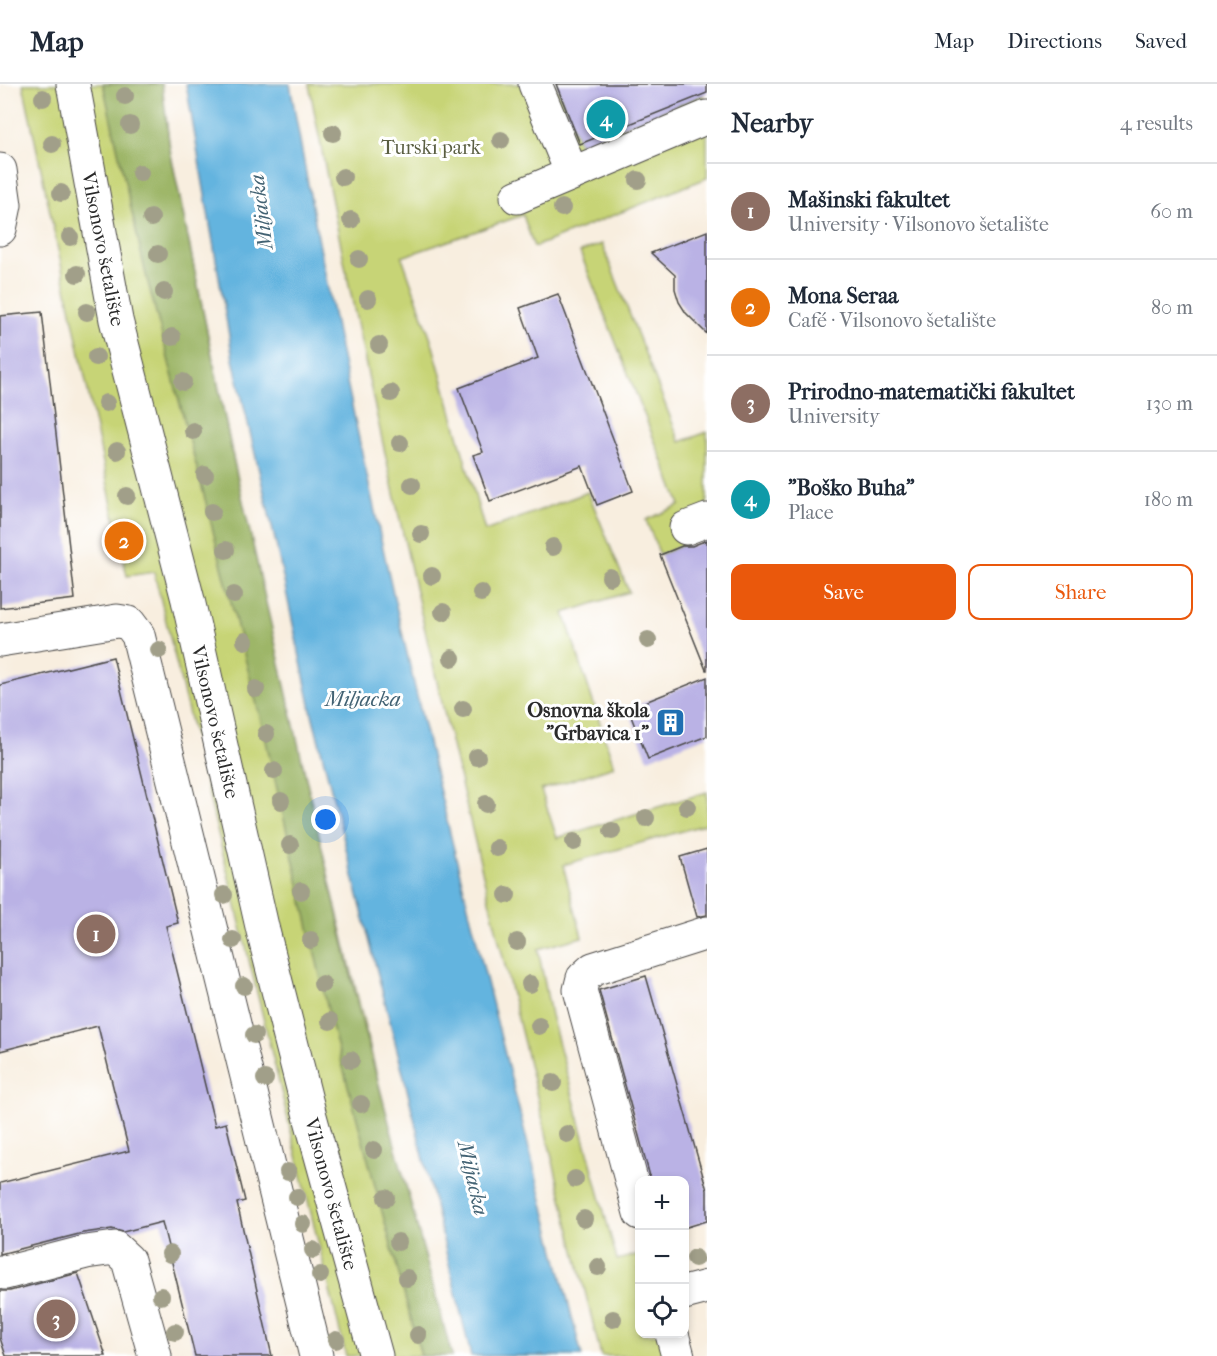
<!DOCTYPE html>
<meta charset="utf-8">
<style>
:root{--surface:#fff;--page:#f2f2f3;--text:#1f2937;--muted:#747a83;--line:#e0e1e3;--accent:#ea580c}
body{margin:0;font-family:"IM FELL French Canon",serif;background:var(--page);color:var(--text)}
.controls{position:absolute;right:18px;bottom:18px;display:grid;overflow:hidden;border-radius:12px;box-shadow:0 3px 9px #0003}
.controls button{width:54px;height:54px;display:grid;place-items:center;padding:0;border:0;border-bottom:2px solid var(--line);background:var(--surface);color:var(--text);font:30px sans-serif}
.you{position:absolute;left:326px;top:736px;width:21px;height:21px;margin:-15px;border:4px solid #fff;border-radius:50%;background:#1a73e8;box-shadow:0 0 0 9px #1a73e833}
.badge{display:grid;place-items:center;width:39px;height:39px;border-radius:50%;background:var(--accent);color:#fff;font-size:20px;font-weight:700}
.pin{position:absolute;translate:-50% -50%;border:3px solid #fff;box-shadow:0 2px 6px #0006}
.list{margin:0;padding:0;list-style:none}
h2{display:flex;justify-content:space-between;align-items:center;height:78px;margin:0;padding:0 24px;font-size:26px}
h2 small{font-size:20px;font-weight:400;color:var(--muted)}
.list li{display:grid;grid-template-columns:39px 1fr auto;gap:18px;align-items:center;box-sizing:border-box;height:96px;padding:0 24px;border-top:2px solid var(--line)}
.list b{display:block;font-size:22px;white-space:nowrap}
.list p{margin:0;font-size:20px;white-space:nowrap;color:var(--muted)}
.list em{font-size:20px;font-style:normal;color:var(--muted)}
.actions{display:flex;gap:12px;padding:18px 24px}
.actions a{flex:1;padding:14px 0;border:2px solid var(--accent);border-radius:12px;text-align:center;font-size:21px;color:var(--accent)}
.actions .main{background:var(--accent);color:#fff}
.icon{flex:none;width:33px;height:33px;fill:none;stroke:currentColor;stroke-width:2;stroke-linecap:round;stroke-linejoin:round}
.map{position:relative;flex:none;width:707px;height:1272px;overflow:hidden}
header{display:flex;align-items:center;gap:36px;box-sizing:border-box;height:84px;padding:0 30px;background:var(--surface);border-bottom:2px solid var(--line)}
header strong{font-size:28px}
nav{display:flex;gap:33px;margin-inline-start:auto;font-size:21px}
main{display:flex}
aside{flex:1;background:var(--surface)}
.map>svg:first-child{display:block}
.green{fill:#c7d476;stroke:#798050;stroke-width:1.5}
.forest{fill:#9db667;stroke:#647049;stroke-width:1.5}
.water{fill:#64b4df;stroke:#487085;stroke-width:1.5}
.building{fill:#bab2e5}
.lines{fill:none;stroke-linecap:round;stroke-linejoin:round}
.minor-casing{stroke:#4a4846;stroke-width:35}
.minor{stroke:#fff;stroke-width:33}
.tree{fill:#a19f89}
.labels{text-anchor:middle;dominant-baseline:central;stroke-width:6;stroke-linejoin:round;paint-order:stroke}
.park-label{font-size:20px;fill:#5a5e42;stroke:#fff}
.street-label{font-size:20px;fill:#2b2b2b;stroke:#fff}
.poi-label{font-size:20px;font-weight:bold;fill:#2b2b2b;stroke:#fff;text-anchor:end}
.water-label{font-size:21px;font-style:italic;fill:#426273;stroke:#fff}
</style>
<header>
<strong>Map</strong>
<nav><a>Map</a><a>Directions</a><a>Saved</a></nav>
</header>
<main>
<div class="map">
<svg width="707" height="1272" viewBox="0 0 707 1272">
<rect width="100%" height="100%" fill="#fff"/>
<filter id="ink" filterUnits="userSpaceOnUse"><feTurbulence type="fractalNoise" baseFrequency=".0167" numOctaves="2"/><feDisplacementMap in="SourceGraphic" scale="12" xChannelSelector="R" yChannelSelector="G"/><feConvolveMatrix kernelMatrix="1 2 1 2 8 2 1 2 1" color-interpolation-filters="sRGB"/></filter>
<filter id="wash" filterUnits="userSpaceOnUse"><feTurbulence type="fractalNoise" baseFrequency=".008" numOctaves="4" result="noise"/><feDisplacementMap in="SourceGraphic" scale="24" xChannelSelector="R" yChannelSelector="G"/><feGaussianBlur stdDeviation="1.35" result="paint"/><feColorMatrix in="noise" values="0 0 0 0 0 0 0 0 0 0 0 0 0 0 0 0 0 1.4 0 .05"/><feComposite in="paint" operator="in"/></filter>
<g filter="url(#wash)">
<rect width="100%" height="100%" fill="#f8eedf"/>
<!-- green -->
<path class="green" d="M23,0H161L170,66L266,535L445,1272H346L154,488L127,492Z
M309,0H556L580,60L703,11L707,22V94L534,163L523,131L402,173L431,255L485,447L588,408L629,508L564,529L614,682L541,706L557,754L707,708V740L563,781L582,853L538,865L551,931L617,1176L639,1170L640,1250H660L666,1272H601C497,850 390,427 309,0Z
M602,160L680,358L707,348V452L660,471L646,436L680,421L580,168Z"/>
<!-- forest -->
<path class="forest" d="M103,0H162L170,66L232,369L360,931L452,1272H421L331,939L266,657L204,411L146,191Z"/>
<!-- water -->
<path class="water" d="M186,0H290C364,429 474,850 582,1272H471L407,1005L312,630L276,460L233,275Z"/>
<g id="blocks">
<!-- building -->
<path class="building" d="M556,0H707V9L580,60Z
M707,147V250L686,229L679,218L675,205V191L651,169Z
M558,210L633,407L597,421L582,382L490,417L473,371L483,368L459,304L538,274L520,224Z
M42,228L75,515L0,524V232Z
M707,456V586H706L660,471L682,462H692Z
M113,573L178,839L166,842L215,1042L226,1039L245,1117L237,1119L272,1272H195L162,1138L123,1148L112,1145L83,1149L0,1170V1099L129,1067L98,942L0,967V601Z
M707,593V652L648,675L628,625Z
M707,765V831L697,833L680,773Z
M646,892L707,1106V1137L684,1144V1096H651L599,906Z
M78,1189L106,1272H6L0,1254V1207H10Z"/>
</g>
</g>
<g filter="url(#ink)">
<use href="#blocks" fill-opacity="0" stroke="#4a4846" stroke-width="1.5"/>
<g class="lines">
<defs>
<path id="minor" d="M73,0L116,236L188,516L263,847L310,1032L376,1272
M535,0L572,90
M0,86L5,121L0,145
M517,113L707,33
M686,444L707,436
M0,556L117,537L129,539L138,551L316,1272
M640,1129L580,906L583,894L593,885L707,849
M0,1188L5,1189L86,1168L115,1164L128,1176L155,1272
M684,1209L707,1203
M672,1250L678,1272"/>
</defs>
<!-- minor casing -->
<use href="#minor" class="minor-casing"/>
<!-- minor -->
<use href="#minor" class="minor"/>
</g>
<!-- trees -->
<g class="tree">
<circle cx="125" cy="12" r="9"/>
<circle cx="43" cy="14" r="9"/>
<circle cx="130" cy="41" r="9"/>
<circle cx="333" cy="49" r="9"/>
<circle cx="501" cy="56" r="9"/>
<circle cx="52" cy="60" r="9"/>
<circle cx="140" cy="89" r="9"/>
<circle cx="343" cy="93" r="9"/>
<circle cx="638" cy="96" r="9"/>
<circle cx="61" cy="109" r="9"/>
<circle cx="562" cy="124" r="9"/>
<circle cx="151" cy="134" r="9"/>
<circle cx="351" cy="136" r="9"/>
<circle cx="70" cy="153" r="9"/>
<circle cx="158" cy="170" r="9"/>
<circle cx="359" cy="175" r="9"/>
<circle cx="77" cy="190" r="9"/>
<circle cx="164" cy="208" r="9"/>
<circle cx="368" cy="215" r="9"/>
<circle cx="87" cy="228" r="9"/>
<circle cx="172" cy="253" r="9"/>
<circle cx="379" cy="261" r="9"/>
<circle cx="96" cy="273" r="9"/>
<circle cx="183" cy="298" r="9"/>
<circle cx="391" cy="309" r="9"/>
<circle cx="106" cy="319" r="9"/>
<circle cx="193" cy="347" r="9"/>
<circle cx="400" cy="359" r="9"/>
<circle cx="117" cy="367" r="9"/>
<circle cx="205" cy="391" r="9"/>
<circle cx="412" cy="401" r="9"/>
<circle cx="127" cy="412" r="9"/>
<circle cx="212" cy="428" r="9"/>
<circle cx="135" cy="449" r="9"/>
<circle cx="421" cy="450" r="9"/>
<circle cx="553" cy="463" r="9"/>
<circle cx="226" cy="466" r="9"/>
<circle cx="432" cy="492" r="9"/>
<circle cx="610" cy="493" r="9"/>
<circle cx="481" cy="509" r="9"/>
<circle cx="234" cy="511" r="9"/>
<circle cx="443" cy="528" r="9"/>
<circle cx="648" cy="556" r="9"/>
<circle cx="245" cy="557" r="9"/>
<circle cx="159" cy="566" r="9"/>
<circle cx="452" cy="574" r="9"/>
<circle cx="256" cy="605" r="9"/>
<circle cx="463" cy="625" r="9"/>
<circle cx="266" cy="650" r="9"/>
<circle cx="477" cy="673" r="9"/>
<circle cx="274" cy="687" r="9"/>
<circle cx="281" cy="717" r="9"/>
<circle cx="486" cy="720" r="9"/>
<circle cx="687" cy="723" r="9"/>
<circle cx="646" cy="734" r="9"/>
<circle cx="612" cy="747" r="9"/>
<circle cx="574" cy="758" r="9"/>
<circle cx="290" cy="761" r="9"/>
<circle cx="497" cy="764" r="9"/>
<circle cx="301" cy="807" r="9"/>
<circle cx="224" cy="811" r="9"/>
<circle cx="507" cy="811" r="9"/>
<circle cx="233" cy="856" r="9"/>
<circle cx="311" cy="856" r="9"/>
<circle cx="517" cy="858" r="9"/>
<circle cx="322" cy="900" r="9"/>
<circle cx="530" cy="900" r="9"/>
<circle cx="244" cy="902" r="9"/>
<circle cx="330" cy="937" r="9"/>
<circle cx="539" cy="942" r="9"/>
<circle cx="254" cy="951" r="9"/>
<circle cx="351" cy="976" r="9"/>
<circle cx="265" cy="995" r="9"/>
<circle cx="553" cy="999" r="9"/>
<circle cx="361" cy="1020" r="9"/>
<circle cx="567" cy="1050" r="9"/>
<circle cx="374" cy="1066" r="9"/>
<circle cx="288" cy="1088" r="9"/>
<circle cx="575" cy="1095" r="9"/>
<circle cx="297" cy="1113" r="9"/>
<circle cx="386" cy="1114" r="9"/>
<circle cx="584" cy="1135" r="9"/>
<circle cx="303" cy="1140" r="9"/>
<circle cx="398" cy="1158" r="9"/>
<circle cx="313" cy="1166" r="9"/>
<circle cx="170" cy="1170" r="9"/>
<circle cx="695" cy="1174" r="9"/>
<circle cx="598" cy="1183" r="9"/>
<circle cx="320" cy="1191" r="9"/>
<circle cx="407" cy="1194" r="9"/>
<circle cx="161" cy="1212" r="9"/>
<circle cx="613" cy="1235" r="9"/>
<circle cx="175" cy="1248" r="9"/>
<circle cx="418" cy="1251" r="9"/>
<circle cx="336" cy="1256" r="9"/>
</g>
</g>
<!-- icons -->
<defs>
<symbol id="building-square" viewBox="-11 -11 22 22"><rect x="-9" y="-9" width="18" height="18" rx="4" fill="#1f6fb2" stroke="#fff"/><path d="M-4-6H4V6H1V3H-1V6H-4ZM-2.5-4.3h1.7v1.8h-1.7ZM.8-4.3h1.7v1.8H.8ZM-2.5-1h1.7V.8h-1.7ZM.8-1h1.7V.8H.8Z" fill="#fff"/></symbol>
</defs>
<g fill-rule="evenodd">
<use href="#building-square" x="654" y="622" width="33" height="33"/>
</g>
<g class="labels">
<!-- park labels -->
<g class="park-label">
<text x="431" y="63">Turski park</text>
</g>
<!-- street labels -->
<g class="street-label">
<text transform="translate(103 165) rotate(79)">Vilsonovo šetalište</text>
<text transform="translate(215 638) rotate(77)">Vilsonovo šetalište</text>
<text transform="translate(331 1110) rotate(75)">Vilsonovo šetalište</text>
</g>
<!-- poi labels -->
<g class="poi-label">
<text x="649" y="626">Osnovna škola<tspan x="649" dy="23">"Grbavica 1"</tspan></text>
</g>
<!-- water labels -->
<g class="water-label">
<text transform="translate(261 128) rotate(-97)">Miljacka</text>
<text x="363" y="615">Miljacka</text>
<text transform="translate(473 1094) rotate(77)">Miljacka</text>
</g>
</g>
</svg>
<div class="controls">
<button>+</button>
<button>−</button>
<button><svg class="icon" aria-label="locate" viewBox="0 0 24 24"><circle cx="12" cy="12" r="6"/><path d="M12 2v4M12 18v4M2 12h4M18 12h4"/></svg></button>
</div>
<div class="you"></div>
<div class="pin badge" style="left:96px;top:850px;background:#8d6e63">1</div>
<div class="pin badge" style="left:124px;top:457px;background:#e8710a">2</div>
<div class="pin badge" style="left:56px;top:1235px;background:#8d6e63">3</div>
<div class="pin badge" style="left:606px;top:35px;background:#0f9aa8">4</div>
</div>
<aside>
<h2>Nearby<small>4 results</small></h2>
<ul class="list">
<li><span class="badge" style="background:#8d6e63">1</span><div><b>Mašinski fakultet</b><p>University · Vilsonovo šetalište</p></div><em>60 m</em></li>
<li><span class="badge" style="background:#e8710a">2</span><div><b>Mona Seraa</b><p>Café · Vilsonovo šetalište</p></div><em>80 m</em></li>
<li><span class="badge" style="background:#8d6e63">3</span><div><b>Prirodno-matematički fakultet</b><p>University</p></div><em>130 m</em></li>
<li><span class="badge" style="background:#0f9aa8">4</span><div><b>&quot;Boško Buha&quot;</b><p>Place</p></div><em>180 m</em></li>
</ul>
<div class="actions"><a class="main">Save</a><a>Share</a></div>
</aside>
</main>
